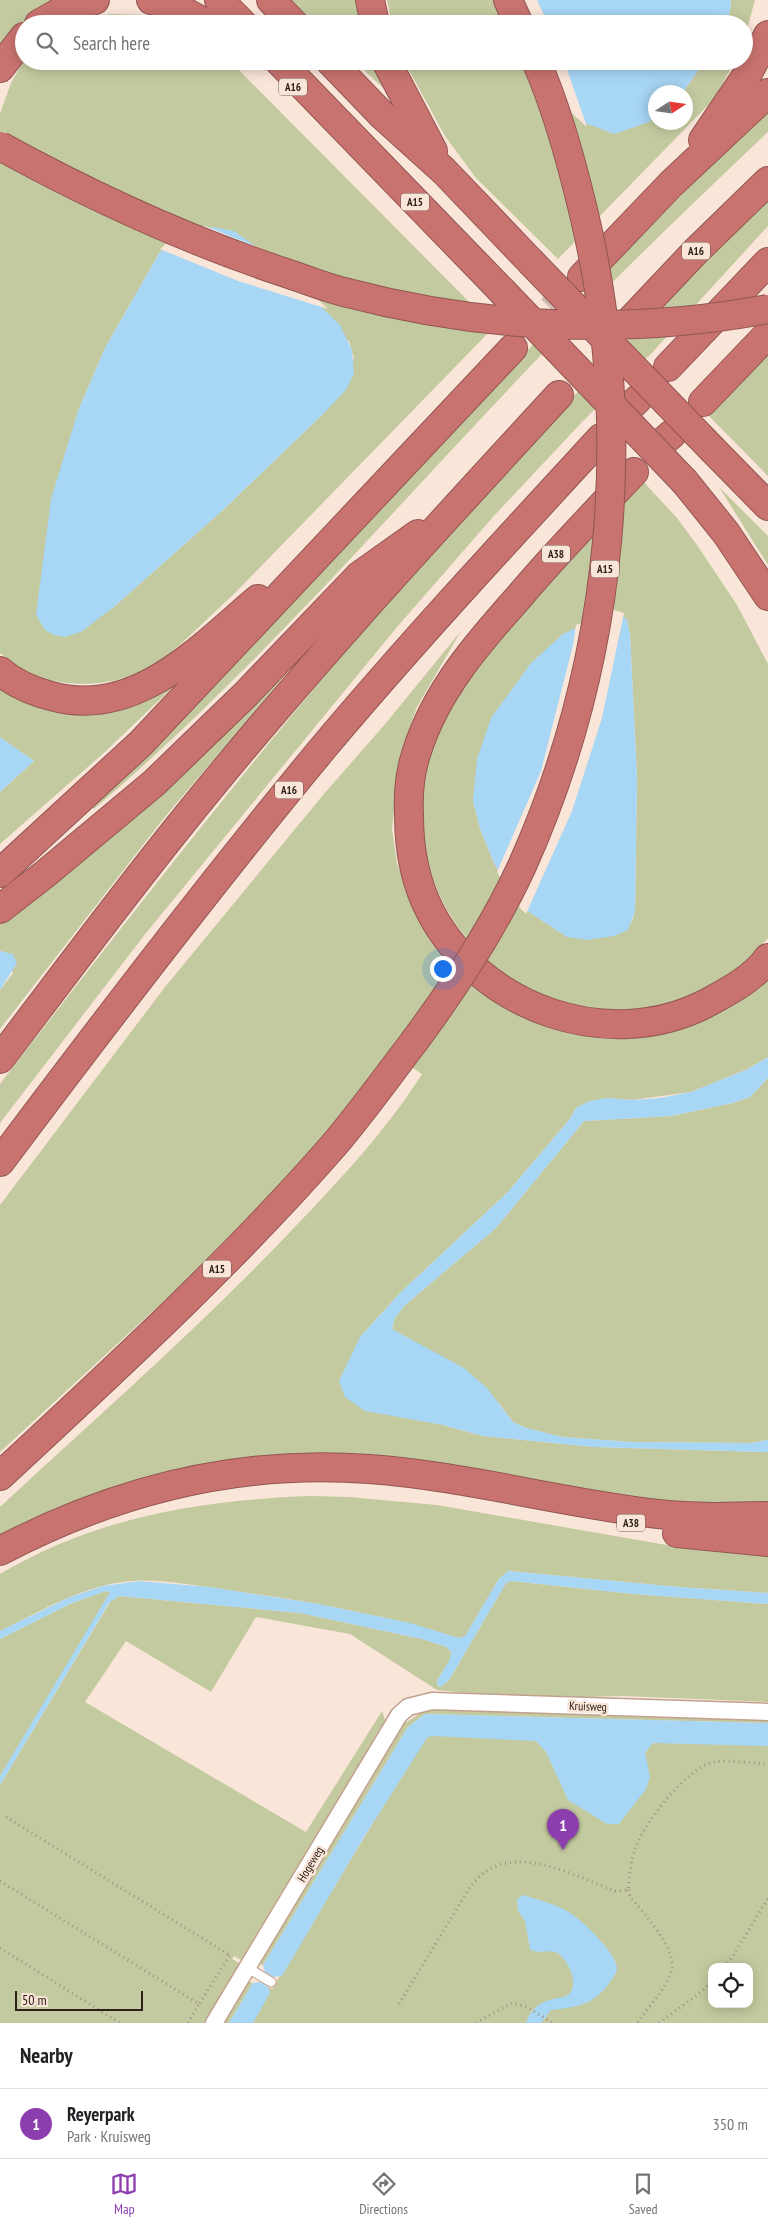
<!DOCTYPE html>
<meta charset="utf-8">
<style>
:root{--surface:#fff;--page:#f6f6f6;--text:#202124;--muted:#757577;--line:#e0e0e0;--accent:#8c3eaf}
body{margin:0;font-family:"PT Sans Narrow",sans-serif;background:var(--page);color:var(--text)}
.controls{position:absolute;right:15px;bottom:15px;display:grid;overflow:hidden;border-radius:10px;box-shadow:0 2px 12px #0003}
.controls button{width:45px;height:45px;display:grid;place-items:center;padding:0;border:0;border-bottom:1px solid var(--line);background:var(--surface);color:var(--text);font:25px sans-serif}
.compass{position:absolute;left:648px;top:85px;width:45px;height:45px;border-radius:50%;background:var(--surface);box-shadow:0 2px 12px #0003;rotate:78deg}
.scale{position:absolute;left:15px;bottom:12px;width:128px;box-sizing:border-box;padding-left:5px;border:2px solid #2d2019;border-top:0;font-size:14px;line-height:18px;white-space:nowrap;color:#2d2019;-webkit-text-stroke:4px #fae5d9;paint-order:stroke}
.you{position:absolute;left:442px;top:968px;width:18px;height:18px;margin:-12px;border:4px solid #fff;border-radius:50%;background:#1a73e8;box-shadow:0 0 0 8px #1a73e833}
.badge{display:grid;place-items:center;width:32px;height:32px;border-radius:50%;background:var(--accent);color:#fff;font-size:16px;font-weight:700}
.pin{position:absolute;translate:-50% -41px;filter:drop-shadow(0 1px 2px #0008)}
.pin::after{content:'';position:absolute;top:26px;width:18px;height:15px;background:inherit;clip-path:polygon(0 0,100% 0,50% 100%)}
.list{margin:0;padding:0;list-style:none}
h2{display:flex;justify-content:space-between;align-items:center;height:65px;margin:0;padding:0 20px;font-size:21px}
h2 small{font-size:16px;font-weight:400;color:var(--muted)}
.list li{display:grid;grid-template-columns:32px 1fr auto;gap:15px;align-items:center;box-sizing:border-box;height:70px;padding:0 20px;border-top:1px solid var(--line)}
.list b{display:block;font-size:19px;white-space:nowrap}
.list p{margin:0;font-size:16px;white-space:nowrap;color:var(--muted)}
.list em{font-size:16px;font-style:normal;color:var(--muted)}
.icon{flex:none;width:28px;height:28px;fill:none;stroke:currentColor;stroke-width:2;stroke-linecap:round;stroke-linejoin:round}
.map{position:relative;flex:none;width:768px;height:2023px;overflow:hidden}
.search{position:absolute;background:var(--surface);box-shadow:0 2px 12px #0003;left:15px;right:15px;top:15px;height:55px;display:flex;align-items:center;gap:12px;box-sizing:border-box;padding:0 18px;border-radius:28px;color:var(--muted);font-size:19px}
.sheet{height:135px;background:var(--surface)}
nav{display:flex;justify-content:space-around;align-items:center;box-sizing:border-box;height:70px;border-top:1px solid var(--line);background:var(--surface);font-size:14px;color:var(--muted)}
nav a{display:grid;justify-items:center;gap:2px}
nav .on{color:var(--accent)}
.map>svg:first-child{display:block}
.green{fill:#c4ca9f;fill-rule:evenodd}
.water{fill:#a8d6f5}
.pier{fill:#fae5d9}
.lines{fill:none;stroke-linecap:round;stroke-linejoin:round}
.motorway-tunnel{stroke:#d1beb3;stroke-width:28;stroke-dasharray:28 14;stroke-linecap:butt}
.service-casing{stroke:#c1a08d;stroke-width:11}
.minor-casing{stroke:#c1a08d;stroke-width:19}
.motorway-casing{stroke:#925652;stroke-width:30}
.path{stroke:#a29086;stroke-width:3;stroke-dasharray:1 4;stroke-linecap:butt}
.service{stroke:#fff;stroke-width:9}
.minor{stroke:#fff;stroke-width:16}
.motorway{stroke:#c97370;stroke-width:28}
.motorway-bridge-casing{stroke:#925652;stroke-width:30;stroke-linecap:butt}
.motorway-bridge{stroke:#c97370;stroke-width:28}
.labels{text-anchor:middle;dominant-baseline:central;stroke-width:5;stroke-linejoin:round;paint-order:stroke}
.shield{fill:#fae5d9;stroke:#6a5b53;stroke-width:1}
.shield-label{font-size:11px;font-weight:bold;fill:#2d2019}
.street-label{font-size:12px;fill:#2d2019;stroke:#fae5d9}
</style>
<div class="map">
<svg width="768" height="2023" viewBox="0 0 768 2023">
<rect width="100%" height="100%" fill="#fae5d9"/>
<!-- green -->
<path class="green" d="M0,0H57L26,20L0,50Z
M288,0H362L364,24H314Z
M387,0H515L510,24H392Z
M731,0H755L744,40V24H725L730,12Z
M110,14L143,15L174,24H73Z
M24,60L230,61L494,327L237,591C213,613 189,638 164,658C127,687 66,692 25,671C16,666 8,659 0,653V114L11,83ZM178,236L349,341L354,358L323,414L223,510L115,606L78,411L105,348L160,252Z
M354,61H379L395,99Z
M404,61H535L649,122L655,116L656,122H686V92H683L705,61H735L714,99L558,259L476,178L445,136Z
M768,108V132C685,211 601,291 522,375C382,522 249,677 94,809L92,807L472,406Z
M768,200V226L650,355L583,421L493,517L397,627L146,933L0,1123V1084C163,873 328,662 509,465C592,374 681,287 768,200Z
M768,344V476L704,411Z
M640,478L677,518L697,545L737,605L768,664V938C728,987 651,1025 586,1011C489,990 418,905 421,804C423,755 445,712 470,671ZM627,620L630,634L637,778L635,911L632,922L567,937L523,908L495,865L480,829L473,800Z
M719,487L768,536V565Z
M461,631L417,707L400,754L392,829L397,863L412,907L428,936L449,965L474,986L589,1034L768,969V1057L748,1069L691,1092L632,1100L607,1098L576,1108L570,1119L507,1193L401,1292L360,1337L443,1425L483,1436L594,1447L768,1452V1502L700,1504L606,1494L336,1457L0,1542V1507C98,1416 199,1328 291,1231C338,1182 386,1131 422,1074L392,1054L267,1206L0,1452V1205L165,987L323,795L386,723Z
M307,649L164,818L0,1029V990L13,973L2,951H0V924Z
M0,684C38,693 88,713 127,707C145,704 160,694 175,685L106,751L0,844V792L34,761L0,737Z
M768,1078V1440L751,1443L630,1442L563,1437L526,1428L513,1422L499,1403L392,1330L395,1318L404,1306L496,1228L584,1121L671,1116L733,1103L750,1097Z
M311,1496L349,1497L437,1505L684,1548L768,1556V1593L679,1587L508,1571L499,1579L465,1636L459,1638C382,1614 302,1600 221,1589C192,1585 152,1577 123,1582C79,1588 39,1612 0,1631V1574C96,1517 202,1500 311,1496Z
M511,1581L634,1594L768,1604V1702L624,1696L582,1697L475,1694L437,1690L350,1634L256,1617L211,1692L126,1641L85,1702L306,1832L382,1711L385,1720L277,1906L241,1960L234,1956L232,1959L241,1964L204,2023H0V1785L112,1599L119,1596L300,1613L422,1639L447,1647L451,1652L450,1660L437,1681L438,1686L441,1687L449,1680L506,1583Z
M106,1591L110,1592V1594L0,1776V1639L72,1603Z
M439,1708L768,1718V1723L425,1714L408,1727L263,1965L260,1964L258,1961L401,1726L425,1710Z
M432,1733H768V2023H251L270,1993L268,1987L272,1989L423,1741ZM712,1967H749V2004H712Z
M248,1981L253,1983L229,2023H223Z"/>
<!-- water -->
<path class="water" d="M515,0H731L730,12L725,24H510Z
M535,61H705L683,92H656L655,116L649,122L614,134L585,123Z
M212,227L234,231L266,254L340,325L352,350L354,373L346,390L323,414L223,510L115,606L81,632L64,637L54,635L45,630L36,615L51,499L78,411L105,348L160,252L178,236Z
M621,614L627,620L630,634L637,778L635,912L628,930L614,936L587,940L567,937L523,908L495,865L480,829L473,800L477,759L491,718L531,663L563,634L602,616Z
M0,737L34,761L0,792Z
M0,951L13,954L17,963L0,990Z
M768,1057V1078L750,1097L733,1103L671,1116L584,1121L496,1228L404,1306L395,1318L392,1329L464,1368L487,1388L513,1422L526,1428L563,1437L630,1442L751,1443L768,1440V1452L594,1447L483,1436L443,1425L365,1411L345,1397L339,1381L360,1337L401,1292L507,1193L570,1119L576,1108L589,1101L607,1098L632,1100L660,1098L691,1092L748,1069Z
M508,1571L679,1587L768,1593V1604L634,1594L511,1581L506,1583L449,1680L441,1687L438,1686L437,1681L450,1659L451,1652L447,1647L422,1639L300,1613L119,1596L109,1603L0,1785V1776L110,1592L106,1591L72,1603L0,1639V1631L68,1598L103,1586L139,1581L209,1587L319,1604L410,1623L459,1638L465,1636L499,1579Z
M425,1714L768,1723V1746L653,1743L645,1753L650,1777L646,1789L619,1824H607L568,1800L546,1752L536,1741L432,1736L427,1738L364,1837L282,1976L274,1977L265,1972L263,1965L408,1727Z
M523,1895C538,1900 557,1904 570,1913C583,1921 616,1953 617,1968C617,1973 613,1977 610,1982C594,2005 578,2007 551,2010L541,2023H526C532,2007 540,2002 557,1998C560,1998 565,1997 568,1995C580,1985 569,1962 559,1954C549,1947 539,1956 530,1949L525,1921L518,1911L517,1900Z
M260,1982L268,1987L270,1993L253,2023H229L253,1983Z"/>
<!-- pier -->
<path class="pier" d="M512,0H537L548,24H508Z
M533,61H564L587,127L564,106Z
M205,226L265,250L328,309L238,281L160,249L177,234Z
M614,610L624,613L602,718L572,811L526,914L521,909L497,872L541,771L573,645L576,625Z"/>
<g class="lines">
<!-- motorway-tunnel -->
<path class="motorway-tunnel" d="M551,309L581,278"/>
<defs>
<path id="service" d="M248,1968L271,1982"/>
<path id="minor" d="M214,2023L399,1715L408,1707L432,1701L768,1712"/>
<path id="motorway" d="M151,0L174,6L207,24
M219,0L243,24
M271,0L294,24
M370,0L375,24
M508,0L519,24
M39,24L67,8L95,0
M279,61L502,291
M330,61L382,115L444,171L530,261
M386,61L433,151
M0,68L24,37
M703,140L747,75L768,35
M582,277L671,184L768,93
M627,324L696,251L768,181
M668,367L768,262
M703,402L768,334
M631,406L638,399
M665,440L672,434
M714,451L768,506
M634,472C595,513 555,554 518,598C477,644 436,691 417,751C410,771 408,794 409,815C409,848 415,883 431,913C482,1009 608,1053 705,1004C727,992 753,979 768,958
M685,482L726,533L768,596
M0,671C15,684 32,691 51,696C135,720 200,648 258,599
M0,873L141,743L513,348
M0,909L45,874L154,783L246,694L359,576L418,534
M0,1059C61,979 121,898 184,820C302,673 431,534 559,395
M0,1162C105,1022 211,883 323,748C412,642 507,540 601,438
M0,1476C115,1369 231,1263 334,1145C362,1112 387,1077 413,1043
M677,1533L768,1542
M0,1551C116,1490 237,1459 369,1469C466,1476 561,1503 658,1514C694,1518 731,1517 768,1516"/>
</defs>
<!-- service casing -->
<use href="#service" class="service-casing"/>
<!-- minor casing -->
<use href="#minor" class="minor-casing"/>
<!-- motorway casing -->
<use href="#motorway" class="motorway-casing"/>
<!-- path -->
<path class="path" d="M6,1817L231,1956
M0,1881L199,2004L230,1955
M628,1890L630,1896C644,1915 681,1951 670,1975C663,1992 648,2008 637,2023
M0,1948L120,2023
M724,1967L733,1956L768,1898
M399,2004L470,1887C475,1882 480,1875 486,1871C524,1847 578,1877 615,1891L628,1890C630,1877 630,1864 634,1852C640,1827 688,1766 714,1762C731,1760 751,1763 768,1764
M188,2023L199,2004
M476,2023L512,2003L527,2007L553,2023
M659,2023L701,1992L712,1981"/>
<!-- service -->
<use href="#service" class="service"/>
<!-- minor -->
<use href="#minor" class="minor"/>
<!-- motorway -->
<use href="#motorway" class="motorway"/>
<defs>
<path id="motorway-bridge" d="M0,146C91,196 184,239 283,272C305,279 326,288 348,293C485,329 629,335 768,309
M530,261L714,451
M502,291L685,482
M413,1043C454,988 493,929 522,866C614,661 636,428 583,210C571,160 557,108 536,61"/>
</defs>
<!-- motorway-bridge casing -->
<use href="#motorway-bridge" class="motorway-bridge-casing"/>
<!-- motorway-bridge -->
<use href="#motorway-bridge" class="motorway-bridge"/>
</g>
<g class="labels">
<!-- shield labels -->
<g class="shield">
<rect x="279" y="78.5" width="28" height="17" rx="4"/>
<rect x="401" y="193.5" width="28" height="17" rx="4"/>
<rect x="682" y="242.5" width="28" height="17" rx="4"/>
<rect x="542" y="545.5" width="28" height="17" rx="4"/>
<rect x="591" y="560.5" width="28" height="17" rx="4"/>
<rect x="275" y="781.5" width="28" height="17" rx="4"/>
<rect x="203" y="1260.5" width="28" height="17" rx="4"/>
<rect x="617" y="1514.5" width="28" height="17" rx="4"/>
</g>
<g class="shield-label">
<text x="293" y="87">A16</text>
<text x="415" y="202">A15</text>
<text x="696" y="251">A16</text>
<text x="556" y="554">A38</text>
<text x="605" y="569">A15</text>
<text x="289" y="790">A16</text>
<text x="217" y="1269">A15</text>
<text x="631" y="1523">A38</text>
</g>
<!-- street labels -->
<g class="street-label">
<text transform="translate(588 1706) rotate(2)">Kruisweg</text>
<text transform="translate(310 1864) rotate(-59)">Hogeweg</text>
</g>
</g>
</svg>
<div class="controls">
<button><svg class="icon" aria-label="locate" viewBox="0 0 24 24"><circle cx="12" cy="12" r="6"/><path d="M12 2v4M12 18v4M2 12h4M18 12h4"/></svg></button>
</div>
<svg class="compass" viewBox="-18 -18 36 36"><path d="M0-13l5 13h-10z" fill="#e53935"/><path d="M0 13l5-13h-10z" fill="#757577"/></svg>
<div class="scale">50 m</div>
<div class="you"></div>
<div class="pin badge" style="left:563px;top:1850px">1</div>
<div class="search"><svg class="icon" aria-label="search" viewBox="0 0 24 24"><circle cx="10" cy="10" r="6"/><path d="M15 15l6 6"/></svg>Search here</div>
</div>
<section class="sheet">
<h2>Nearby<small></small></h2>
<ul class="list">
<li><span class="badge">1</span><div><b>Reyerpark</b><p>Park · Kruisweg</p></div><em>350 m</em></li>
</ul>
</section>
<nav>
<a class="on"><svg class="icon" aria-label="map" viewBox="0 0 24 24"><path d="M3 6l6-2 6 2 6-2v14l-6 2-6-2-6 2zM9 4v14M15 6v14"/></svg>Map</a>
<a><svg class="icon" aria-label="directions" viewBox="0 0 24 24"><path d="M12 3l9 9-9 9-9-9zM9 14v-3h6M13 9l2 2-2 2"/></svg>Directions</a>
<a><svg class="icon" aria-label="saved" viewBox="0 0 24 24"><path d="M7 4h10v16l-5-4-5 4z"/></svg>Saved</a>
</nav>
